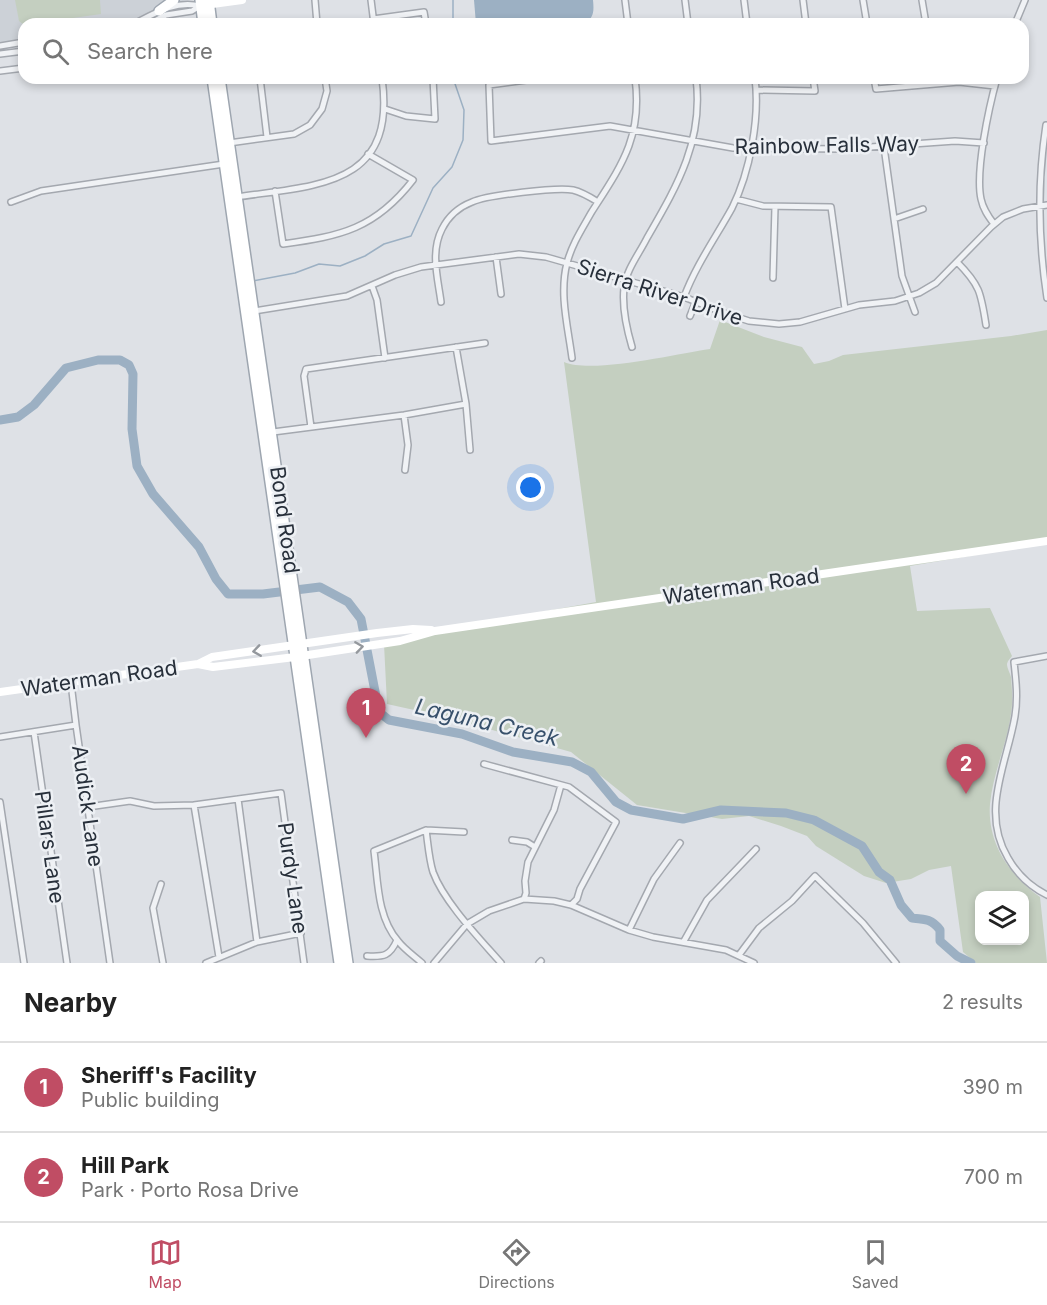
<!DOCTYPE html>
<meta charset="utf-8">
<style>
:root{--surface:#fff;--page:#f6f6f6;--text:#222;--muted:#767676;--line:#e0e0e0;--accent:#c04d64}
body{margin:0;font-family:Inter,sans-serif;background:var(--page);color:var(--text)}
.controls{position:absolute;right:18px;bottom:18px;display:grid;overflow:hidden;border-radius:12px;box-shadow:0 3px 9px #0003}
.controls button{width:54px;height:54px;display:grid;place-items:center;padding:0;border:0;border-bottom:2px solid var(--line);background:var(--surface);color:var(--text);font:30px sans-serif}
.you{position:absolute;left:531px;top:488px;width:21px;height:21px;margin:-15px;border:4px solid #fff;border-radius:50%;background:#1a73e8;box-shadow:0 0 0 9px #1a73e833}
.badge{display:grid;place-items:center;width:39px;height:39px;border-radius:50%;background:var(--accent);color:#fff;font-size:20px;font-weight:700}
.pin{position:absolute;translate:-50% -50px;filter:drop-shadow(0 2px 3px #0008)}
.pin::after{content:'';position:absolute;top:32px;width:21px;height:18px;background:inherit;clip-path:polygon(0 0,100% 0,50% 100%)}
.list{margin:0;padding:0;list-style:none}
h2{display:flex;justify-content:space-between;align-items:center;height:78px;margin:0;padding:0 24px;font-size:26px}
h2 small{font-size:20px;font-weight:400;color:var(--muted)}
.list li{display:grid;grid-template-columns:39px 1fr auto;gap:18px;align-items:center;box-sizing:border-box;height:90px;padding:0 24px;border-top:2px solid var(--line)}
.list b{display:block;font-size:22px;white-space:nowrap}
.list p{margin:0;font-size:20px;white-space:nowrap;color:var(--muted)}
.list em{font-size:20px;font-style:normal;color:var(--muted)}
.icon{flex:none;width:33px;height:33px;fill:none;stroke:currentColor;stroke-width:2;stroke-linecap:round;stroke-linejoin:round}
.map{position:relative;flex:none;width:1047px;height:963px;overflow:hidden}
.search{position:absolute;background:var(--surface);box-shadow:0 3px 9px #0003;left:18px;right:18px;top:18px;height:66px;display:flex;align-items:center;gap:15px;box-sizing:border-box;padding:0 21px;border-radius:18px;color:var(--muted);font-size:22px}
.sheet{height:258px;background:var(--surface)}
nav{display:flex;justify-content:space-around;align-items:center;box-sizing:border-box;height:84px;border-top:2px solid var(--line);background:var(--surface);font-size:16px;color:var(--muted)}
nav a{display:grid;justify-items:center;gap:3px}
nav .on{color:var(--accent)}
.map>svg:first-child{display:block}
.built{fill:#ccd1d7}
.green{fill:#c4cfc0;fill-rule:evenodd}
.water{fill:#9cb0c3}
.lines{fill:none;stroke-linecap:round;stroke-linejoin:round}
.stream{stroke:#9cb0c3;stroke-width:1.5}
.river{stroke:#9cb0c3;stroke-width:9}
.street-casing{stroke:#a4a8af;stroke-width:8}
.primary-casing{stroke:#9ea6b0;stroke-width:12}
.street{stroke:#f0f2f5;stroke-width:5}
.secondary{stroke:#fff;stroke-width:8}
.primary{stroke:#fff;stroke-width:9}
.oneway{stroke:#94989d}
.labels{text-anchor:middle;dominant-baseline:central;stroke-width:5;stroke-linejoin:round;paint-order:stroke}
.street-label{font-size:21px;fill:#28303b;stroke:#edf0f4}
.water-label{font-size:22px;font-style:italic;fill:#37506b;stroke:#edf0f4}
</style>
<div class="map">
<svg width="1047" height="963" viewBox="0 0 1047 963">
<rect width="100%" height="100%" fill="#dee1e6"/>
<!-- built -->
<path class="built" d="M0,0H188L167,4L130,24H24V41L0,44Z"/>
<!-- green -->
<path class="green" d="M15,0H100L101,14L24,25L19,21Z
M720,320L764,337L802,347L814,364L829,361L843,355L1011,336L1047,330V543L910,566L917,611L990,608L1012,656C1010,659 1008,660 1007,664C1007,668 1010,673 1011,677C1012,689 1013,701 1011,714C1007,744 993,773 990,804C987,843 1009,875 1040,897L1047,963H976L963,952L951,866L929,870L911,879L886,883L864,876L816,846L807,836L781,826L749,816L722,819L637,805L571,752L446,717L387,704L384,644L454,628L596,602L564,362C592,374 676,354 710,349ZM980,896H1024V940H980Z"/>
<!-- water -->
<path class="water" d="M474,0H593C594,11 594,17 585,24H476Z"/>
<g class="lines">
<!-- stream -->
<path class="stream" d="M453,0V24
M253,281L295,273L319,264L340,266L365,256L384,244L411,236L433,188L452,167L463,140L464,110L453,78"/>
<!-- river -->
<path class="river" d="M0,420L18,417L34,405L66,368L98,360H120L129,365L133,374L132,429L137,466L153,494L199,547L216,579L228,594H263L320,587L348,602L361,619L379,712L389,720L462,734L513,752L572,762L591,772L616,802L631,810L683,819L721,810L786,813L814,820L862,846L879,872L890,880L901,905L912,918C925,919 932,919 940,930V941L957,956L971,963"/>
<defs>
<path id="street" d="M315,0L317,24
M371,0L374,24
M625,0L628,24
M685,0L688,24
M744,0L747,24
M803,0L806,24
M863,0L867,24
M922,0L926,24
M373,19L424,12L426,24
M134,24C155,13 176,0 200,6
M149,24L166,15L192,11L200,6
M1015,24L1025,0
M0,46L24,42
M0,54L24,51
M0,71L24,68
M260,78L267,137
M541,78L489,85L491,141L610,126L733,148L842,149L955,141L984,143
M874,78L876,89L959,82L995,86
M756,90L815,91L813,78
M385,109L406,116L435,119L433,78
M1046,125C1037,184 1038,239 1047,298
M229,143L294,134L310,125L322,109L327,91L325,78
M884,147L902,276L915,312
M275,191L283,244C341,236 375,229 413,180L368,154
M237,197C317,185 397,187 382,78
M736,199L763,206L831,207L845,309
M11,202L41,191L224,164
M894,219L923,209
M994,224C988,216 983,209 981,199C975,171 989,107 997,78
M496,257L501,294
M957,262C980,285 981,293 986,325
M773,278L775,207
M372,286L377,300L385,358
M684,297C696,265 716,237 732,208C750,172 760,118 755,78
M441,302C438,279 430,252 442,229C448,217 459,207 472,202C488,195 557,187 573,190C582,192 590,197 598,202
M254,311L347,296L395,275L421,267L519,254L546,257L567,263L684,297L724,313L749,321L779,324L800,322L859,305L895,301L919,293L936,283L991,227L1003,217L1023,209L1047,205
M690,316L696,301
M456,347L466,404L470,450
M632,347C627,330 622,306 624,288C626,270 639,254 647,238C677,186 704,141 696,78
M572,358C568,327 559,294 567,263C572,244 582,229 591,213C621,166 643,137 635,78
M404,415L408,445L405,470
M311,427L304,376L306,369L485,343
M273,432L404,415L466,404
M1047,656L1014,662C1016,680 1018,698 1015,716C1007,764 980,811 1008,858C1017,874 1031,887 1047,895
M71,683L76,725
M34,732L67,963
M0,737L76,725L110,963
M484,764L569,787L616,822L580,889L577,899L571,905
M238,799L257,942
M0,802L24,963
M194,805L219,957
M88,807L130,801L154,806L194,805L281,793L304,963
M426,830C428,844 429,859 433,872C444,902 480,939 501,963
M512,840L527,842L535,847
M161,884L153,908L163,963
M524,899L526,893L525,881L528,862L554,810L561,785
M629,930L654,879L680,843
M684,941L707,900L756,849
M739,955L759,928L792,901L815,876L863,923L896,963
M367,956C384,957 390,956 397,940
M206,963L257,942L301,933
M422,963C414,956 404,949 398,941C377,917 378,881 374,851L426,830L464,832
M434,963L467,924L489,911L524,899L554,901L571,905L629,930L653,937L726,950L754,963
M539,963L541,961"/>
<path id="primary" d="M200,0L203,24
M209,0L212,24
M159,11L174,0
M212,78L339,963
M220,78L348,963"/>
</defs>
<!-- street casing -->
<use href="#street" class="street-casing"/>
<!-- primary casing -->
<use href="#primary" class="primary-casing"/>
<!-- street -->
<use href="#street" class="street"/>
<!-- secondary -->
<path class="secondary" d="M205,5L242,0
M198,664L213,667L295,657L400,641L435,631L1047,541
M0,692L198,664L212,657L377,633L413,629L431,630"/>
<!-- primary -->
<use href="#primary" class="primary"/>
</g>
<!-- one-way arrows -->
<defs><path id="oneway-chevron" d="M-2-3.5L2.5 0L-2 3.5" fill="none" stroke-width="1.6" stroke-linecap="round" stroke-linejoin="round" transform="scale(1.5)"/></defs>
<g class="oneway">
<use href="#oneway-chevron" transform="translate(359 647) rotate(-8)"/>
<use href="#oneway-chevron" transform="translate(257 651) rotate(172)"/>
</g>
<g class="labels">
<!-- street labels -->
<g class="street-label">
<text transform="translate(827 145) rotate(-1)">Rainbow Falls Way</text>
<text transform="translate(660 292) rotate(18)">Sierra River Drive</text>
<text transform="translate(285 520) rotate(82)">Bond Road</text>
<text transform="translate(741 586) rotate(-8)">Waterman Road</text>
<text transform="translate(99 678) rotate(-8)">Waterman Road</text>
<text transform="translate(88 806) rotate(82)">Audick Lane</text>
<text transform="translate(50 847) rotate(82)">Pillars Lane</text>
<text transform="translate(293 878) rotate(82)">Purdy Lane</text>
</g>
<!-- water labels -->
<g class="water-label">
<text transform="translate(487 722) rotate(13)">Laguna Creek</text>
</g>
</g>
</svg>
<div class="controls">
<button><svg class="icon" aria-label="layers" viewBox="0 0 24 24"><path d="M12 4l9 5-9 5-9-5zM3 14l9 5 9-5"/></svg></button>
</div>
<div class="you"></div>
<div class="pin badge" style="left:366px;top:738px">1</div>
<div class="pin badge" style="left:966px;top:794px">2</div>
<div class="search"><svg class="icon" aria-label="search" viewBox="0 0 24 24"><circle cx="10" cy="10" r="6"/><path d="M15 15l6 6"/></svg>Search here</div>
</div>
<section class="sheet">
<h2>Nearby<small>2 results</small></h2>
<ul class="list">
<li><span class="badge">1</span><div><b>Sheriff's Facility</b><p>Public building</p></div><em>390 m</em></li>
<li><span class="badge">2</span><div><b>Hill Park</b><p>Park · Porto Rosa Drive</p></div><em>700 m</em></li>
</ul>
</section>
<nav>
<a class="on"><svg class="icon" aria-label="map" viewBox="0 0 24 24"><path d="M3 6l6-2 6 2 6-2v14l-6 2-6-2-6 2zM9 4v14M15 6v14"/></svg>Map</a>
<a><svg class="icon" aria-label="directions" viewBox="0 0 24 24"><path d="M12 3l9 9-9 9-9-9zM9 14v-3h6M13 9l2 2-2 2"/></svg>Directions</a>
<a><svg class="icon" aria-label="saved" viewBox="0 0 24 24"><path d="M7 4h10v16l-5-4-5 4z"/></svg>Saved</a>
</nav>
